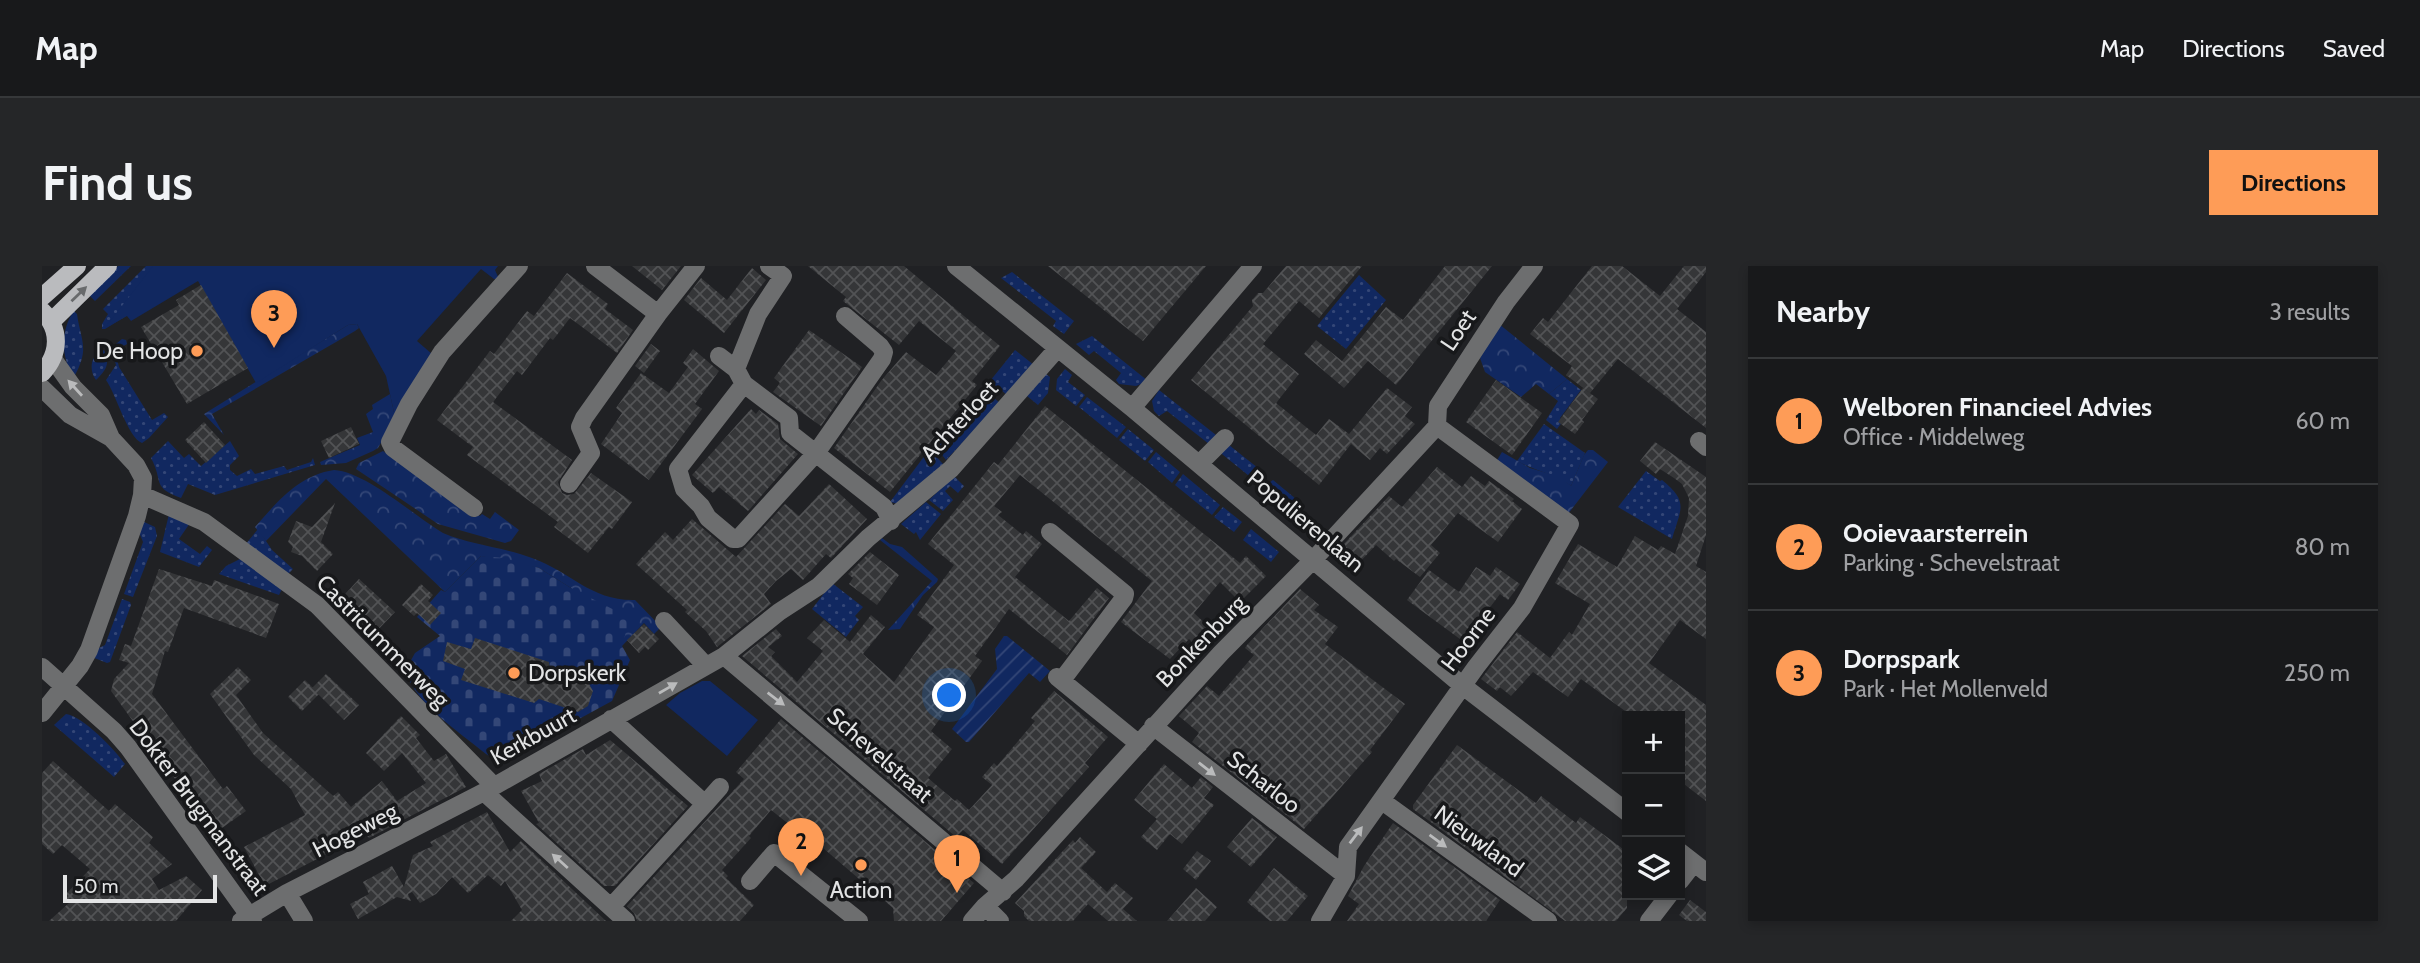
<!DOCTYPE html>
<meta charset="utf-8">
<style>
:root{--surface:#18191b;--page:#252628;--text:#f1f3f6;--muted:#9fa0a3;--line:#36383a;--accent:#fe9c57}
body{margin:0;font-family:Cabin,sans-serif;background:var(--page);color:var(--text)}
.controls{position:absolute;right:21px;bottom:21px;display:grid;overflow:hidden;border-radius:0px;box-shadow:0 4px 10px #0003}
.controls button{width:63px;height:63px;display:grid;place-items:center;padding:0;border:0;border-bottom:2px solid var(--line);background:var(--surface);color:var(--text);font:35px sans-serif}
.scale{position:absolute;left:21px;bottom:18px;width:154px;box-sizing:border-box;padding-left:7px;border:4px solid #e3e4e5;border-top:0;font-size:19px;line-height:24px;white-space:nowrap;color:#e3e4e5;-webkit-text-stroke:5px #17181a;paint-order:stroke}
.you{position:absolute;left:908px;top:430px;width:24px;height:24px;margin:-18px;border:5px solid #fff;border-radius:50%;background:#1a73e8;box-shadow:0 0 0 10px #1a73e833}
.badge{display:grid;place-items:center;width:46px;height:46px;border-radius:50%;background:var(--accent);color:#111;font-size:23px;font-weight:700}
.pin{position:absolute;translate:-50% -58px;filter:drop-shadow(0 2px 4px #0008)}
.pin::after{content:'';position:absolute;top:37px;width:24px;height:21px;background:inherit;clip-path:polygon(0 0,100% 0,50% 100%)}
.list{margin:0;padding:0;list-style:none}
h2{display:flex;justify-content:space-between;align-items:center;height:91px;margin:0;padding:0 28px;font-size:30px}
h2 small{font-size:23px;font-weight:400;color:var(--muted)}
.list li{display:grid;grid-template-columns:46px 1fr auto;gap:21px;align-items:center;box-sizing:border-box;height:126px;padding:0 28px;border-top:2px solid var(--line)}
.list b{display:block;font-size:26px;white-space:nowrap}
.list p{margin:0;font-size:23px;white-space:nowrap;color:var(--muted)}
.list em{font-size:23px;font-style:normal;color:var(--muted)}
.icon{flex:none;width:38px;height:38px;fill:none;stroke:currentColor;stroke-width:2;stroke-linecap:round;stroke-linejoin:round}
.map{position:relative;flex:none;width:1664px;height:655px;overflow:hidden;border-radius:0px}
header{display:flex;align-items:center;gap:42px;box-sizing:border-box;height:98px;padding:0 35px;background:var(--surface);border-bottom:2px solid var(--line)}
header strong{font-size:33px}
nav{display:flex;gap:38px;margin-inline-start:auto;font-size:24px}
.intro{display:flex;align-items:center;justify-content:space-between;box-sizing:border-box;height:168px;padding:0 42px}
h1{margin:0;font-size:49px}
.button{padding:18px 32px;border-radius:0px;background:var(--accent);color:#111;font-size:24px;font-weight:700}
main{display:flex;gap:42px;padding:0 42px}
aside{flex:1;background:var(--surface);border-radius:0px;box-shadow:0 4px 10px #0003}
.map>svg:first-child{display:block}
.grass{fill:url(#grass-dots)}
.forest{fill:url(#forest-crowns)}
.cemetery{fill:url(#cemetery-stones)}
.park{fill:#112860}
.garden{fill:url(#garden-furrows)}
.building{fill:url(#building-cross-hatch)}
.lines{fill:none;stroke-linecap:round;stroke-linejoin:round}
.minor{stroke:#6d6e6f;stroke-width:18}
.major{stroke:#babbbe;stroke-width:18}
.oneway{fill:#686a6c}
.oneway2{fill:#babbbc}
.poi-dot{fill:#fe9c57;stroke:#17181a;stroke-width:2.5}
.labels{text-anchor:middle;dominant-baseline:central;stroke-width:7;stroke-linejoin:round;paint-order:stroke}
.street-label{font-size:23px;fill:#e3e4e5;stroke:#17181a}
.poi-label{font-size:23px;fill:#e3e4e5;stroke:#17181a;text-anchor:end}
</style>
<header>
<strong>Map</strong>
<nav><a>Map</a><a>Directions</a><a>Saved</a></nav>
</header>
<div class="intro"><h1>Find us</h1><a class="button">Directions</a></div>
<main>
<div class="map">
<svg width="1664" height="655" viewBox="0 0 1664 655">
<defs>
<pattern id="grass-dots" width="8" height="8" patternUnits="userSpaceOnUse" patternTransform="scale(1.75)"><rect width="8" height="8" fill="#112860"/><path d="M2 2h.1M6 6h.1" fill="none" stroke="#344777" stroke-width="1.8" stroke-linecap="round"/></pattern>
<pattern id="forest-crowns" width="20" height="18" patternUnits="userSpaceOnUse" patternTransform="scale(1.75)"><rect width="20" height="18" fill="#112860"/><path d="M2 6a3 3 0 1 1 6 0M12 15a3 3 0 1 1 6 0" fill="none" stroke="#344777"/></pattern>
<pattern id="cemetery-stones" width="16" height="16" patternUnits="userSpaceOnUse" patternTransform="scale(1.75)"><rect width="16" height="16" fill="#112860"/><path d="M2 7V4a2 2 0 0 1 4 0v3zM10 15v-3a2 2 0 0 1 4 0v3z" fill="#344777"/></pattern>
<pattern id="garden-furrows" width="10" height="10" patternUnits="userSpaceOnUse" patternTransform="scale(1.75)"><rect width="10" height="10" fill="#112860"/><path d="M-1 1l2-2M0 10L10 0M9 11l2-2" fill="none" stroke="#344777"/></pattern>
<pattern id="building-cross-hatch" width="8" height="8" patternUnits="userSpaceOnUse" patternTransform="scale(1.75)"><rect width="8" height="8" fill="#353638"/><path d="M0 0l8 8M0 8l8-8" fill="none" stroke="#525355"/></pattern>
</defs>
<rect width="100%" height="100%" fill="#202124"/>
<!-- grass -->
<path class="grass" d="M76,0H89L53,35L47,29Z
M104,0H128L89,47L63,63H60V58L66,48L61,43Z
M970,6L1032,55L1022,68L1011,60L1014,55L959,12Z
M1317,9L1344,34L1304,83L1275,60Z
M32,45L35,48C39,76 48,82 32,111C19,93 18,64 32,45Z
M1050,70L1106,115L1094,120L1077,118L1074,114L1079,107L1052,85L1047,89L1034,78Z
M80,73L84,74L85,78L73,85L77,101L110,154L122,147L126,151L107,172L100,177C86,172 74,128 64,114L74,99L69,82Z
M62,84C68,98 65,103 54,114C46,103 49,88 62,84Z
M973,84L992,99L965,129L948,115Z
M1023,103L1030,109L1026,116L1043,129L1034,140L1014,124L1015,113Z
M1004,108L1008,111L1006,127L996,139L985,130Z
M1525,113L1539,124L1518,152L1521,155L1515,163L1504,154L1516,135L1507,128Z
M941,123L958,137L904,194L894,181Z
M1117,124L1174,169L1167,178L1125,145L1117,150L1112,145L1110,135Z
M1045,131L1084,161L1075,172L1037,141Z
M1502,158L1543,187L1529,220C1513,208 1493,205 1475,195Z
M1086,163L1112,184L1103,195L1077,174Z
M126,175L142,192L147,188L159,200L188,175L197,190L188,199V204L195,210L209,203L213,208L242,200L245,204L269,196L271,192L273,199L173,229L146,218L139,232C109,221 122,216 109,192Z
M1187,179L1216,202L1212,214L1175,184Z
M1114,186L1138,206L1130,217L1106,196Z
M891,187L901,198L857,238L848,236L884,188Z
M1604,205L1618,215L1620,214C1647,236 1639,242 1630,273L1576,241Z
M1141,208L1178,239L1170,249L1133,219Z
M912,210L922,220L916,227L908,220L903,225L911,234L901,245L887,234Z
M1231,214L1260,238L1253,247L1221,221Z
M884,236L899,248L878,274L874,266L872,268L859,258Z
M1181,241L1200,256L1192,266L1172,251Z
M127,248L148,257L137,273L158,288L165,280L170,284L157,301L118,286Z
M100,255L113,261L115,270L91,331L82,328L101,276L97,266Z
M216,263L230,284L251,303L246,308L203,279Z
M1209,263L1237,286L1229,296L1201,274Z
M198,293L240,323L237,329L177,308L184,300Z
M790,317L821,341L813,350L817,354L804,371L770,343Z
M80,333L88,336L89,339L68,396L65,397L50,391L53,384L63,379Z
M24,448C41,450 73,484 83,498L72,511L12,459Z"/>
<!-- forest -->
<path class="forest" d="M315,58L317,62L313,65L170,148L182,169L162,148L306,59Z
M1457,58L1525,113L1507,128L1494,118L1479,131L1443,106L1438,92Z
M348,128L353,151L336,182L331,185L304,197L279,199L278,196L318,179L315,172L331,166L324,148L331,143L330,139Z
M1546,184H1551L1566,196L1526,248L1454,196L1460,186L1488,202L1518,211L1529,220L1542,189Z
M341,185L430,251L434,247L438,250L440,248L448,253L453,246L477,264L469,275L463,277L396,258L314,203L317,197Z
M292,204C324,206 371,249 401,267C429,279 461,281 490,292C529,306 549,335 593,334L619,361L612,368L602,357L580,380L529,322L497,302L439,290L403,326L284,213L224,275L213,261C235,236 257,209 292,204Z
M840,272L848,278L860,281L896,313L895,316L881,329L858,363L846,364L890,315L838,274Z"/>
<!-- cemetery -->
<path class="cemetery" d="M439,290L462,292L497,302L529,322L588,352L580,380L588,394L570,435L480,484L459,493H452L444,488C416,465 376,440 363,405L373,387L398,370L375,351L399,324L403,326Z"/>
<!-- park -->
<path class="park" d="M111,0H456L453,4L457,13H452L439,3L375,75L390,88L353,151L344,110L315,58L306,59L214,117L156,15L89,55L85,50L62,63Z
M660,415H668L716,454L685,490L624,439L638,427Z"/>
<!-- garden -->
<path class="garden" d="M962,370H965L1008,405L998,416L987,407L927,476H924L910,463L955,403L953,383Z"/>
<!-- building -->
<path class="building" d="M590,0H639L620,24Z
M766,0H862L958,80L930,115L935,119L848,226L792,182L839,115L864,86L894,109L914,85L877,55L857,79L801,35L804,31Z
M1006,0H1164L1101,75Z
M1244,0H1320L1277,52L1257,35L1221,78L1257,108L1234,137L1274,169L1287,153L1307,168L1345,122L1370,141L1363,150L1373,158L1345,188L1338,182L1328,194L1309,178L1277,219L1149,114L1211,40L1210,34L1216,27H1221Z
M1403,0H1450L1354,119L1326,95L1302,122L1262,88L1274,74L1300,95L1344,41L1361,54Z
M1550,0H1580L1618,30L1642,0H1664V6L1635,43L1664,66V162L1576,93L1548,127L1524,109L1530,100L1488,68L1501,52L1506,56Z
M710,2L724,14L682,67L642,34L659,12L685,34Z
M525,7L566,38L563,43L591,64L575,87L528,52L511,74L508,72L480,109L475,105L451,136L530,194L516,216L520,227L525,229L532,228L549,207L590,236L570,263L567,261L546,287L512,261L516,256L425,189L431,181L395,154L448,85L452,88L485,45L492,50Z
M159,19L206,102L145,138L99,61L137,39L134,34Z
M767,64L820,101L779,160L731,126L738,117L732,112Z
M609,78L618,85L602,107L593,100Z
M651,83L677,105L653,138L660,143L607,214L559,178L580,147L574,142L599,107L627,127L646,101L641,97Z
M1454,114L1500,147L1470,189L1424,156Z
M1541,122L1556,133L1540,154L1542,156L1533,168L1516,156Z
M1003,140L1198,297L1204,290L1224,310L1198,336L1178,316L1152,347L1168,362L1153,379L1147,373L1128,393L1079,356L1110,315L978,209L952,240L960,246L956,249L981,269L984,265L1000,278L973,311L1027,355L1055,322L1067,332L1025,389L967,343L933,390L940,395L889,465L910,483L886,512L913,535L915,533L927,544L950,519L940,511L952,497L955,500L993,455L989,452L1012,425L1066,471L1043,497L1047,501L960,598L921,564L914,571L700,390L734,363L740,370L726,381L733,386L729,390L755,416L781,385L765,372L782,354L808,376L829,349L843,361L821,388L852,416L892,361L875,349L912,299L886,278L952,196L956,199Z
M709,143L714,148L717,144L736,158L738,173L756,188L706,245L677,221L671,227L650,209Z
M162,156L183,179L164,197L143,174Z
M309,161L317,178L287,192L279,175Z
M1613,176L1664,211V269L1654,300L1664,306V373L1638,354L1607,397L1664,439V535L1638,515V450H1590L1539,413L1526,431L1491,406L1469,430L1458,421L1455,425L1439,413L1475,366L1508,392L1527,366L1530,369L1548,338L1513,317L1536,278L1575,301L1593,270L1616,284L1619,280L1633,288L1646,250L1647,232L1640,218L1632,212L1618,203L1614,208L1598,195Z
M1395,201L1420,221L1429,210L1443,220L1447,215L1472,233L1470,235L1480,243L1456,276L1416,247L1389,279L1398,287L1378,311L1354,293L1352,295L1334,279L1314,300L1296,284L1347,230L1360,241Z
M787,218L825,253L789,292L784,288L761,314L749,303L734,315L722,328L729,338L675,381L664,365L643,346L645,344L594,298L623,266L631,274L650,253L694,291L743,238L757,250Z
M293,237L279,276L291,288L275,305L260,290L249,286L251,281L246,276L254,255L270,261Z
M828,286L857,309L835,339L807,318L811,312L806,308Z
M1434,301L1448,310L1454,301L1478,318L1466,334L1458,328L1422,376L1365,334L1387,304L1417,326Z
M117,303L170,320L172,314L237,338L224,372L142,342L126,386L123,385L110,428L181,523L185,520L204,545L170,569L152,545L155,543L69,425L72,413L87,397L77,394L83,378L89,380Z
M317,313L353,346L330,370L296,336Z
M379,318L391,329L386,335L399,347L388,359L375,347L372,350L360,339Z
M1258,323L1277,339L1272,344L1296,361L1283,378L1363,438L1328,484L1330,486L1262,563L1150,476L1157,467L1137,450L1165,420L1177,430L1212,389L1203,382L1205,379Z
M602,358L617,373L606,384L603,381L597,387L585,374Z
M433,372L507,396L508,402L545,414L551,425L546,440L536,446L497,433L492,437L419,414L423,403L401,395L405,376L429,383Z
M196,401L209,414L194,429L221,467L291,530L296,526L309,541L340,515L355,535L384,517L360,487L342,505L324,487L359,450L378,469L374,472L392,495L404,488L424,521L327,572L323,568L223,620L202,581L263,549L249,523L212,489L168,428Z
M284,408L317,439L302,454L270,422Z
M263,414L277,428L260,445L246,431Z
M739,453L932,617L899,655H852L851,642L760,564L758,567L729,544L707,570L709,572L680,604L686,610L684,612L712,639L698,655H595L592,647L585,640L702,513L694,506Z
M568,474L646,540L573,620H562L494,558L497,557L479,525L500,515L497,508L541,483L544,489Z
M1415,479L1494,537L1499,530L1534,557L1538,551L1585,586V642L1574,655H1523L1371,543V539Z
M11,495L67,545L73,538L111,571L107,577L130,598L110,613L117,624L144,610L160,624L134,655H7L27,637L21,631L48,603L20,579L11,588L0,578V507Z
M1122,498L1150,522L1159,511L1171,521L1162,532L1172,539L1140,578L1128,568L1115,584L1099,571L1115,553L1092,534Z
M445,546L468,586L479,575L564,655H469L480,644L463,615L459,620L446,609L426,627L410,611L394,628L378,637L370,626L366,628L369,635L355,631L316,653L308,638L327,628L321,616L350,600L362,621L371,589L391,580L388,576Z
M1210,552L1235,571L1209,601L1185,581Z
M1351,557L1458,634L1444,655H1305L1317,638L1306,630L1322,600Z
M1038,571L1054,586L1039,602L1065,626L1073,617L1091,632L1081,643L1095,655H1066L1046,638L1031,655H987L982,650V645L973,637L1031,574L1033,577Z
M1155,585L1169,595L1154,614L1141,603Z
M1232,602L1266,630L1245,655H1228L1205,636Z
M1154,622L1175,641L1163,655H1125Z
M1648,634L1664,646V655H1645L1637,649Z"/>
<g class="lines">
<!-- minor -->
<path class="minor" d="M914,0L1090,142L1421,420L1585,546
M616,48L654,0
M677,90L694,103L702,118L747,152L748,167L842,241L849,255
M11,93L31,121L59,149L69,172L94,199L101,212L100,229L162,256L275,339L452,520
M694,103L716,48L741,10L727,0
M702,118L636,203L642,223L659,240L666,252L691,273H696L774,187L840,93L842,86L838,80L803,50
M0,122L28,149L69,172
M1090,142L1211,0
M1395,160L1396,140L1464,36L1492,0
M1657,175L1664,181
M1157,198L1183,172
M527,218L549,187L538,161L542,152L616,48L553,0
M432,242L351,182L348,176L367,138L400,86L477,0
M1008,266L1083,328L1082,332L1020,414
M622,355L664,400
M682,390L961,626
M0,401L72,465L86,481L211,655
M1015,411L1097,478
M0,447L38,400L47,384L95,250L100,229
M1111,460L1304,610
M442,526L584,655
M1340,535L1506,655
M663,538L678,521
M1638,586L1664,606
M708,615L732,587L817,655
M1638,615L1652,597
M245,627L262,655
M943,640L958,655
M569,641L663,538L569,453
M199,655L245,627L442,526L682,390L737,346L777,320L826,272L909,203L1015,83
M930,655L943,640L974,613L1179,387L1272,293L1395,160
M1278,655L1304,610L1306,581L1434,401L1480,342L1528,258L1395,160
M1607,655L1627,629"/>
<!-- major -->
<path class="major" d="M0,31L35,0
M0,45C19,63 18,88 0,107
M9,56L66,0"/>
</g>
<!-- one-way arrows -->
<defs><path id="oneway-solid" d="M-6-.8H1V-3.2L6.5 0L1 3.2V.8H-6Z" transform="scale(1.75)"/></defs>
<use class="oneway" href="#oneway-solid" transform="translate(37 28) rotate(-44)"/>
<g class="oneway2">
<use href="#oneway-solid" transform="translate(33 122) rotate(-132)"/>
<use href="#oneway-solid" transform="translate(626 422) rotate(-30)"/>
<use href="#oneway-solid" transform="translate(734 433) rotate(37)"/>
<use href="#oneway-solid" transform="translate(1165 503) rotate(38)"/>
<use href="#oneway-solid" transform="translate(1314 569) rotate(-53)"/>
<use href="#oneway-solid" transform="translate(1396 575) rotate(36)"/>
<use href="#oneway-solid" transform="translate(518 595) rotate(-138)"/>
</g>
<!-- markers -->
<g class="poi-dot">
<circle cx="155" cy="85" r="7"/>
<circle cx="472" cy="407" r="7"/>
<circle cx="819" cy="599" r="7"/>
</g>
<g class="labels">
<!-- street labels -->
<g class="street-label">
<text transform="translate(1416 64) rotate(-56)">Loet</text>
<text transform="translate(917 155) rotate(-47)">Achterloet</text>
<text transform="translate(1264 255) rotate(40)">Populierenlaan</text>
<text transform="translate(1426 373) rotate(-53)">Hoorne</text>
<text transform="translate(341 375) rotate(45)">Castricummerweg</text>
<text transform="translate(1159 375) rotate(-46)">Bonkenburg</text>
<text transform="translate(491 470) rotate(-29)">Kerkbuurt</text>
<text transform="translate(838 489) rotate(41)">Schevelstraat</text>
<text transform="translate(1222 516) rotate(38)">Scharloo</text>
<text transform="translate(157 541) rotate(53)">Dokter Brugmanstraat</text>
<text transform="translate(313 564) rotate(-27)">Hogeweg</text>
<text transform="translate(1437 575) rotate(36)">Nieuwland</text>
</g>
<!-- poi labels -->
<g class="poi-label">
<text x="141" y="85">De Hoop</text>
<text x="486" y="407" text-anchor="start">Dorpskerk</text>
<text x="819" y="624" text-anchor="middle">Action</text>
</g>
</g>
</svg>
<div class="controls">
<button>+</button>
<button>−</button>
<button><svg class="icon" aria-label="layers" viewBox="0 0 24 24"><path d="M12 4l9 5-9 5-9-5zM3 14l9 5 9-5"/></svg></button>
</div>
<div class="scale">50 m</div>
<div class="you"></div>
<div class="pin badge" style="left:915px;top:627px">1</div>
<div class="pin badge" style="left:759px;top:610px">2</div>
<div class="pin badge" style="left:232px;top:82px">3</div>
</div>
<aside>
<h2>Nearby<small>3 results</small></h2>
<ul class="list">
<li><span class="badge">1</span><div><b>Welboren Financieel Advies</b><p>Office · Middelweg</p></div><em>60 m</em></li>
<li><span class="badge">2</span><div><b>Ooievaarsterrein</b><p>Parking · Schevelstraat</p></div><em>80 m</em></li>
<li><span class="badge">3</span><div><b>Dorpspark</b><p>Park · Het Mollenveld</p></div><em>250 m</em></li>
</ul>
</aside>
</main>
